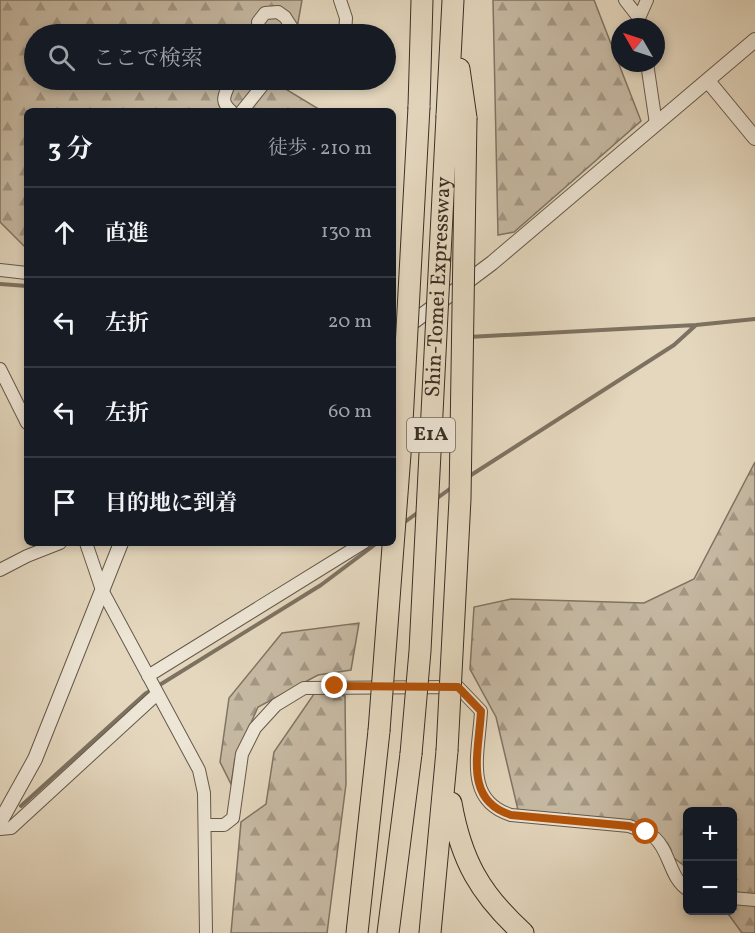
<!DOCTYPE html>
<html lang="ja">
<meta charset="utf-8">
<style>
:root{--surface:#171b24;--page:#242831;--text:#f1f3f6;--muted:#9ea1a6;--line:#363941}
body{margin:0;font-family:Vollkorn,"Noto Serif JP",serif;background:var(--page);color:var(--text)}
.controls{position:absolute;right:18px;bottom:18px;display:grid;overflow:hidden;border-radius:9px;box-shadow:0 3px 9px #0003}
.controls button{width:54px;height:54px;display:grid;place-items:center;padding:0;border:0;border-bottom:2px solid var(--line);background:var(--surface);color:var(--text);font:30px sans-serif}
.compass{position:absolute;left:611px;top:18px;width:54px;height:54px;border-radius:50%;background:var(--surface);box-shadow:0 3px 9px #0003;rotate:309deg}
.stop{position:absolute;width:18px;height:18px;margin:-14px;border:4px solid #b45309;border-radius:50%;background:#fff}
.stop.end{background:#b45309;border-color:#fff;box-shadow:0 2px 6px #0008}
.list{margin:0;padding:0;list-style:none}
h2{display:flex;justify-content:space-between;align-items:center;height:78px;margin:0;padding:0 24px;font-size:26px}
h2 small{font-size:20px;font-weight:400;color:var(--muted)}
.list li{display:grid;grid-template-columns:39px 1fr auto;gap:18px;align-items:center;box-sizing:border-box;height:90px;padding:0 24px;border-top:2px solid var(--line)}
.list b{display:block;font-size:22px;white-space:nowrap}
.list em{font-size:20px;font-style:normal;color:var(--muted)}
.icon{flex:none;width:33px;height:33px;fill:none;stroke:currentColor;stroke-width:2;stroke-linecap:round;stroke-linejoin:round}
.map{position:relative;flex:none;width:755px;height:933px;overflow:hidden}
.search{position:absolute;background:var(--surface);box-shadow:0 3px 9px #0003;left:24px;top:24px;width:372px;height:66px;display:flex;align-items:center;gap:15px;box-sizing:border-box;padding:0 21px;border-radius:33px;color:var(--muted);font-size:22px}
.panel{position:absolute;background:var(--surface);box-shadow:0 3px 9px #0003;left:24px;top:108px;width:372px;height:438px;border-radius:9px}
.map>svg:first-child{display:block}
.forest{fill:url(#forest-firs);stroke:#807464;stroke-width:1.5}
.lines{fill:none;stroke-linecap:round;stroke-linejoin:round}
.stream{stroke:#7d7261;stroke-width:4}
.minor-casing{stroke:#64594a;stroke-width:14}
.tertiary-casing{stroke:#64594a;stroke-width:16}
.motorway-casing{stroke:#392f24;stroke-width:23}
.minor{stroke:#ede5d5;stroke-width:12}
.tertiary{stroke:#ede5d5;stroke-width:14}
.motorway{stroke:#e4d7be;stroke-width:21}
.motorway-bridge-casing{stroke:#392f24;stroke-width:23;stroke-linecap:butt}
.motorway-bridge{stroke:#e4d7be;stroke-width:21}
.route{stroke:#b45309;stroke-width:8}
.labels{text-anchor:middle;dominant-baseline:central;stroke-width:5;stroke-linejoin:round;paint-order:stroke}
.shield{fill:#ede5d5;stroke:#6f6659;stroke-width:1.5}
.shield-label{font-size:20px;font-weight:bold;fill:#392f24}
.street-label{font-size:21px;fill:#392f24;stroke:#ede5d5}
</style>
<div class="map">
<svg width="755" height="933" viewBox="0 0 755 933">
<defs>
<pattern id="forest-firs" width="22" height="20" patternUnits="userSpaceOnUse" patternTransform="scale(1.5)"><rect width="22" height="20" fill="#c7baa4"/><path d="M5 1l3.5 6h-7zM16 11l3.5 6h-7z" fill="#a39885"/></pattern>
</defs>
<rect width="100%" height="100%" fill="#e4d7be"/>
<filter id="stains"><feTurbulence type="fractalNoise" baseFrequency=".00333" numOctaves="4"/><feColorMatrix values="0 0 0 0 .2 0 0 0 0 .09 0 0 0 0 .02 0 0 0 .5 -.17"/></filter>
<radialGradient id="worn" r=".72"><stop offset=".6" stop-color="#630" stop-opacity="0"/><stop offset="1" stop-color="#630" stop-opacity=".3"/></radialGradient>
<!-- forest -->
<path class="forest" d="M0,0H302L296,34H34V80H289L287,90L322,111H27V249L0,222Z
M493,0H594L641,121L514,232L498,235Z
M755,462V933H742L726,911L732,910V812H688L687,868L625,820L518,810L496,717L470,669L474,607L511,599L644,603L694,579Z
M359,623L351,670L318,675L258,707L235,759L231,784L220,762L229,698L282,633Z
M316,691L345,696L346,784L327,933H231L241,822L266,804L274,752Z"/>
<g class="lines">
<!-- stream -->
<path class="stream" d="M0,284L27,286
M468,337L696,325L755,319
M468,477L674,345L696,325
M436,499L451,488
M402,524L420,511
M21,806L145,694L321,585L377,543"/>
<defs>
<path id="minor" d="M340,0L346,18L345,34
M625,0L639,18L641,27
M639,18L647,0
M260,34L258,22L265,13L278,12L285,17L296,34
M647,63L656,124
M230,80C227,94 218,99 231,111
M242,111L262,86L263,80
M0,270L27,273
M0,369L27,423
M86,543L102,590L199,770L204,793L206,933
M0,570L27,556L60,543
M148,676L363,543
M205,825H224L233,818L242,754L255,728L276,705L304,688L458,687L481,711C479,752 463,800 511,815L629,826C638,829 647,832 655,838C670,852 670,879 688,890
M0,829L11,828L157,694
M732,898L755,900"/>
<path id="tertiary" d="M708,81L755,138
M393,337L492,263L755,40
M0,822L35,759L121,543"/>
<path id="motorway" d="M459,69L466,118
M419,107L422,0
M447,116L453,0
M451,803C461,860 480,894 523,933
M357,933L379,731
M388,933L411,754
M430,933L447,751"/>
</defs>
<!-- minor casing -->
<use href="#minor" class="minor-casing"/>
<!-- tertiary casing -->
<use href="#tertiary" class="tertiary-casing"/>
<!-- motorway casing -->
<use href="#motorway" class="motorway-casing"/>
<!-- minor -->
<use href="#minor" class="minor"/>
<!-- tertiary -->
<use href="#tertiary" class="tertiary"/>
<!-- motorway -->
<use href="#motorway" class="motorway"/>
<defs>
<g id="motorway-bridge">
<path d="M379,731L401,441L419,107"/>
<path d="M447,751L460,499L466,118"/>
<path id="s1" d="M411,754L420,651L447,116"/>
</g>
</defs>
<!-- motorway-bridge casing -->
<use href="#motorway-bridge" class="motorway-bridge-casing"/>
<!-- motorway-bridge -->
<use href="#motorway-bridge" class="motorway-bridge"/>
</g>
<g class="lines">
<!-- route -->
<path class="route" d="M335,686L458,687L481,711C479,752 463,800 511,815L629,826L646,832"/>
</g>
<g class="labels">
<!-- shield labels -->
<rect class="shield" x="407" y="418" width="48" height="34" rx="4.5"/>
<g class="shield-label">
<text x="431" y="435">E1A</text>
</g>
<!-- street labels -->
<g class="street-label">
<text stroke="none"><textPath href="#s1" startOffset="468">Shin-Tomei Expressway</textPath></text>
</g>
</g>
<rect width="100%" height="100%" filter="url(#stains)"/>
<rect width="100%" height="100%" fill="url(#worn)"/>
</svg>
<div class="controls">
<button>+</button>
<button>−</button>
</div>
<svg class="compass" viewBox="-18 -18 36 36"><path d="M0-13l5 13h-10z" fill="#e53935"/><path d="M0 13l5-13h-10z" fill="#9ea1a6"/></svg>
<div class="stop" style="left:646px;top:832px"></div>
<div class="stop end" style="left:335px;top:686px"></div>
<div class="search"><svg class="icon" aria-label="search" viewBox="0 0 24 24"><circle cx="10" cy="10" r="6"/><path d="M15 15l6 6"/></svg>ここで検索</div>
<section class="panel">
<h2>3 分<small>徒歩 · 210 m</small></h2>
<ul class="list">
<li><svg class="icon" aria-label="ahead" viewBox="0 0 24 24"><path d="M12 20V5M6 11l6-6 6 6"/></svg><div><b>直進</b></div><em>130 m</em></li>
<li><svg class="icon" aria-label="left" viewBox="0 0 24 24"><path d="M17 20v-9H6M10 6l-5 5 5 5"/></svg><div><b>左折</b></div><em>20 m</em></li>
<li><svg class="icon" aria-label="left" viewBox="0 0 24 24"><path d="M17 20v-9H6M10 6l-5 5 5 5"/></svg><div><b>左折</b></div><em>60 m</em></li>
<li><svg class="icon" aria-label="arrive" viewBox="0 0 24 24"><path d="M6 21V4h12l-3 4 3 4H6"/></svg><div><b>目的地に到着</b></div></li>
</ul>
</section>
</div>
